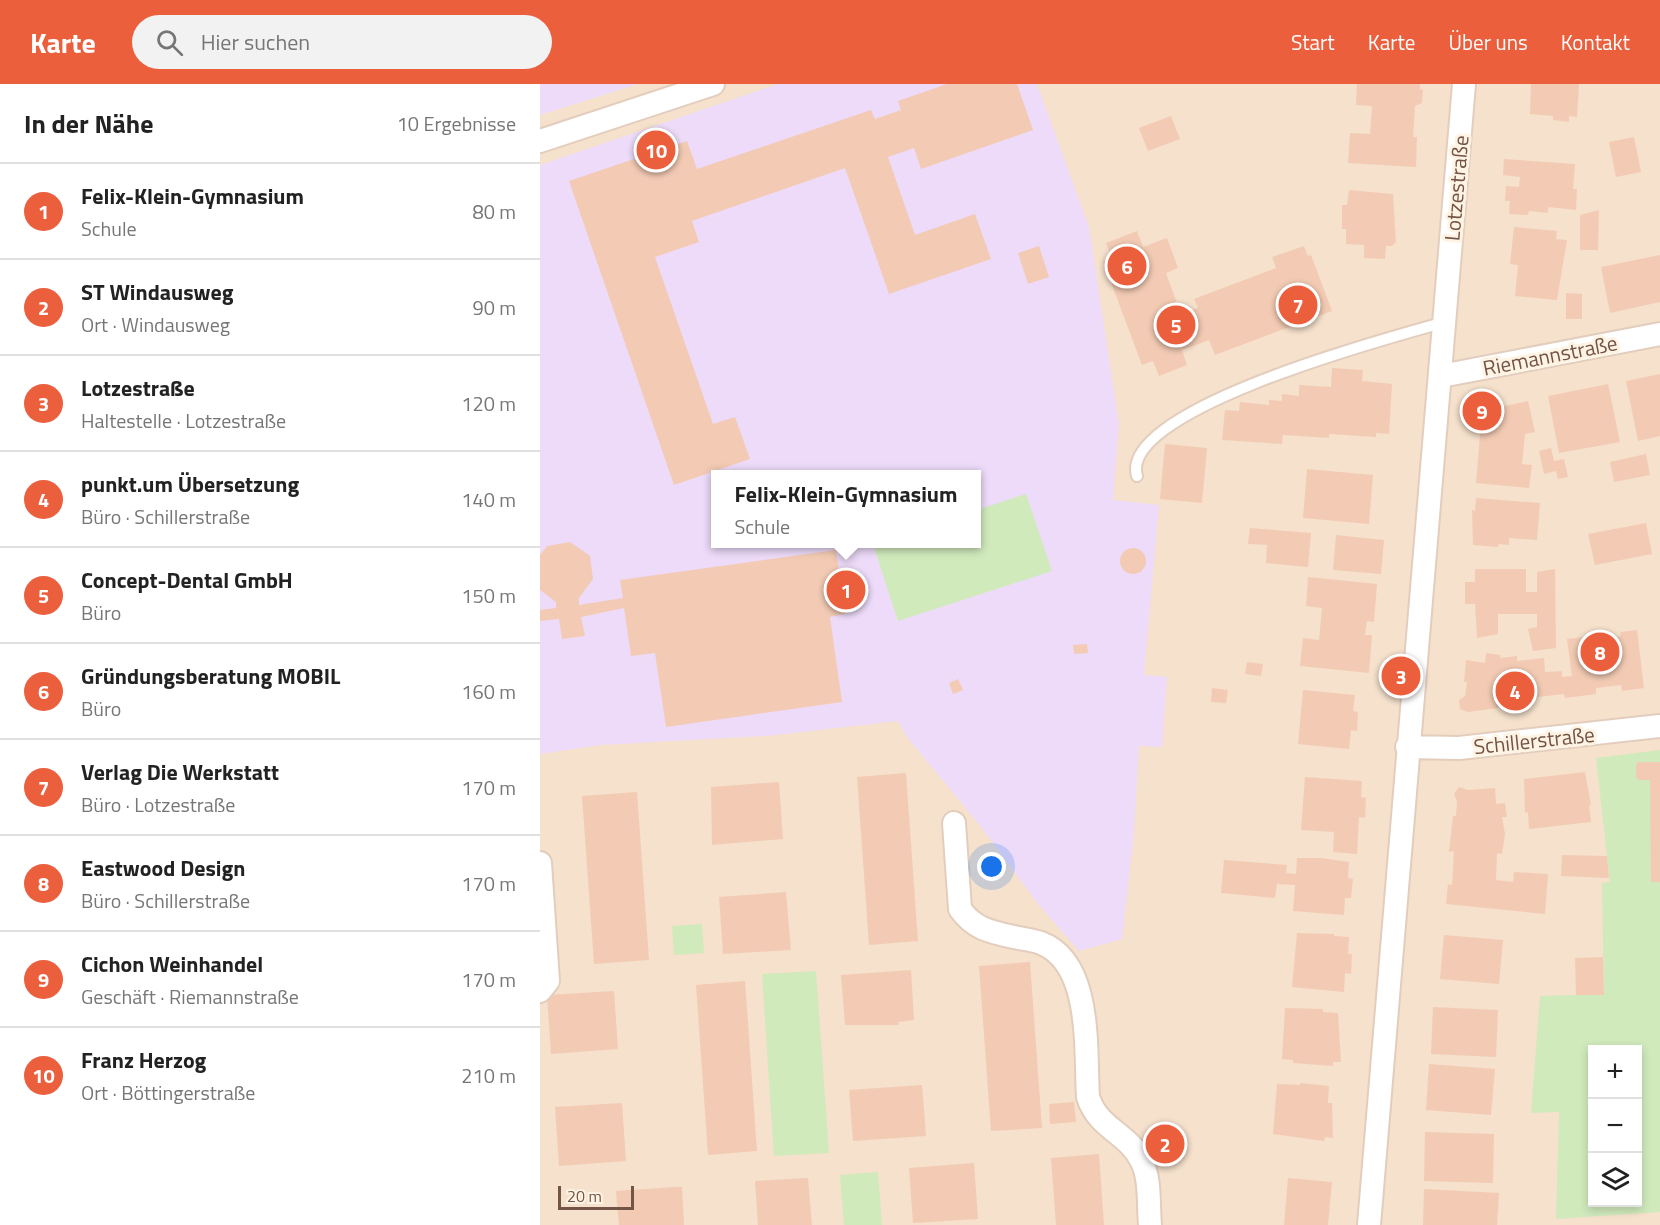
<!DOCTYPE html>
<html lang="de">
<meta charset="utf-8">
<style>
:root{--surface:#fff;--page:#f2f2f2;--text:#222;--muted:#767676;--line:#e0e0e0;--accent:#ec5f3d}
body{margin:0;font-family:"Titillium Web",sans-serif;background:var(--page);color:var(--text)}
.controls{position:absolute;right:18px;bottom:18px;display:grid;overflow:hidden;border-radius:0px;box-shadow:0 3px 9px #0003}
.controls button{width:54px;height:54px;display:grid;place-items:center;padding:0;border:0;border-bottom:2px solid var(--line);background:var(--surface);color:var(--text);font:30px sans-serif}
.scale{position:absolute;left:18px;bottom:15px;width:76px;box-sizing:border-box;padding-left:6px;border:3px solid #735446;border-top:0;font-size:16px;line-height:21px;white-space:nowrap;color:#735446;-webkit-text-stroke:4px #fff4e4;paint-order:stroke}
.you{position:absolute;left:452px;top:783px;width:21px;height:21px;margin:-15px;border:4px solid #fff;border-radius:50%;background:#1a73e8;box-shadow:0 0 0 9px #1a73e833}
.badge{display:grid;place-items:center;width:39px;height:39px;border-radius:50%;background:var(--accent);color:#fff;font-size:20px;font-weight:700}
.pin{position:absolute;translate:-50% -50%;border:3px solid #fff;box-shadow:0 2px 6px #0006}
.popup{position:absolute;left:171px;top:386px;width:270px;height:78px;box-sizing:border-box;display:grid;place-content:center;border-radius:0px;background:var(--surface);filter:drop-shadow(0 2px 4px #0005);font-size:20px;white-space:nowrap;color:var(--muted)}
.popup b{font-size:22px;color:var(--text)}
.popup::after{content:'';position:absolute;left:50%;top:100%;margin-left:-12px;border:12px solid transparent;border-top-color:var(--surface)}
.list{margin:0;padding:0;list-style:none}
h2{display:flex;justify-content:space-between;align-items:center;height:78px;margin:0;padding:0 24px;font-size:26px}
h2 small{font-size:20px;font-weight:400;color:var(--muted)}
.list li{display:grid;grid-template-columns:39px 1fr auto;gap:18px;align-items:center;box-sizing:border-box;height:96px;padding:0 24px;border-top:2px solid var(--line)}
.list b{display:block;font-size:22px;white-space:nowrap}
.list p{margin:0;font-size:20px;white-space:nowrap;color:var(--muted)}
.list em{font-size:20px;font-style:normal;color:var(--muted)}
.icon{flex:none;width:33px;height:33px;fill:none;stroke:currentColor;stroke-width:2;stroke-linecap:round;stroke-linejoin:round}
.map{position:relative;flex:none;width:1120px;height:1141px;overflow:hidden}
header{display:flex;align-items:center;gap:36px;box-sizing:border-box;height:84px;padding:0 30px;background:var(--accent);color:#fff}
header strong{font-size:28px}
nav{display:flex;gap:33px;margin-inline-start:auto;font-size:21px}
.search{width:420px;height:54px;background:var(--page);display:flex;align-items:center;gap:15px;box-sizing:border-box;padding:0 21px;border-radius:33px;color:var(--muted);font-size:22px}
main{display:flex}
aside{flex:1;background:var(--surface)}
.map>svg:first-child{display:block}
.residential{fill:#f5e1cc;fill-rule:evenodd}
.education{fill:#eddbf9;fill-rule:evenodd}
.green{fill:#d0eabc;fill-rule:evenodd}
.building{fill:#f3cbb4}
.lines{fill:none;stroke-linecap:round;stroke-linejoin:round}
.service-casing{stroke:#e3cdbd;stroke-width:14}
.minor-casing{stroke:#e3cdbd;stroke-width:26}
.service{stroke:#fff;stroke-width:10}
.minor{stroke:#fff;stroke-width:22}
.labels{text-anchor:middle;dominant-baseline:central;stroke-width:6;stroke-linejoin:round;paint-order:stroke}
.street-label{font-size:21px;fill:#735446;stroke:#fff4e4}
</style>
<header>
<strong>Karte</strong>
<div class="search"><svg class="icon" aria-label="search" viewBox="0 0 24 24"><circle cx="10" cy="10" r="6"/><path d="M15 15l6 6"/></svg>Hier suchen</div>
<nav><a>Start</a><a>Karte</a><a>Über uns</a><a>Kontakt</a></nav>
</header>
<main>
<aside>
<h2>In der Nähe<small>10 Ergebnisse</small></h2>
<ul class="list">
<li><span class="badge">1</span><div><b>Felix-Klein-Gymnasium</b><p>Schule</p></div><em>80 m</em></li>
<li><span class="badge">2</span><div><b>ST Windausweg</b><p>Ort · Windausweg</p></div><em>90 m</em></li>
<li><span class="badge">3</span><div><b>Lotzestraße</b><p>Haltestelle · Lotzestraße</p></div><em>120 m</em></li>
<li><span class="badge">4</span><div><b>punkt.um Übersetzung</b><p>Büro · Schillerstraße</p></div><em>140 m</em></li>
<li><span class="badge">5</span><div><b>Concept-Dental GmbH</b><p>Büro</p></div><em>150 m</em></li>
<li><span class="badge">6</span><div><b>Gründungsberatung MOBIL</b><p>Büro</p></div><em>160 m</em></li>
<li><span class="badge">7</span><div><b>Verlag Die Werkstatt</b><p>Büro · Lotzestraße</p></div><em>170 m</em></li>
<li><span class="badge">8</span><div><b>Eastwood Design</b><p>Büro · Schillerstraße</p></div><em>170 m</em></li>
<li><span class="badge">9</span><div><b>Cichon Weinhandel</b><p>Geschäft · Riemannstraße</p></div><em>170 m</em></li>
<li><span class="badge">10</span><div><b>Franz Herzog</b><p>Ort · Böttingerstraße</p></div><em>210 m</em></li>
</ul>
</aside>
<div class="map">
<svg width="1120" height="1141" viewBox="0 0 1120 1141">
<rect width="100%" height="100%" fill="#fdf0de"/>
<!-- residential -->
<path class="residential" d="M98,0H1120V1141H0V31ZM176,390H436V460H176ZM1052,966H1098V1118H1052Z"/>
<!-- education -->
<path class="education" d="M0,0H98L0,31Z
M238,0H497L549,143L579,340L573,416L619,421L604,591L627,593L622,663L599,662L594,749L582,855L539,867L499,821L438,739L367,653L358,637L226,652L60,661L0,670V81ZM176,390H436V460H176Z"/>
<!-- green -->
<path class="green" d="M486,410L512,487L358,537L333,460H436L437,426Z
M1120,666V1128L1016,1135L1019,1028L991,1029L1000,912L1064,910L1062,799L1070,798L1056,674ZM1052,966H1098V1118H1052Z
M162,840L164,869L134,871L132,842Z
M276,887L289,1069L234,1072L222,890Z
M338,1088L342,1141H304L300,1091Z"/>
<!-- building -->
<path class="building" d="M407,0H477L493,46L381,85L374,64L348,73L375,151L435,130L451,175L349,210L305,84L152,137L159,158L115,173L173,340L195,333L210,375L134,401L29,97L147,57L157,85L331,26L335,35L361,26L358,17Z
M817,0H880V5L883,6L882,19L875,22L873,53H877L876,83L808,79L810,49L830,50L832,22L816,21Z
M991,0H1039L1037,33L1029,32V38L1013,36V32L990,30Z
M631,32L640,55L608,67L599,44Z
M1094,53L1101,88L1076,93L1069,58Z
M964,75L1035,80L1033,105H1037L1036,126L1008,123V129L989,127L988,131L969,130L970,117H965L966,102L979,103L980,93L963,91Z
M809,106L853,110L856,158L852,162H846L845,175L824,174V161L806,160V145H802V121H807Z
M1059,126L1058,166H1040V131Z
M974,143L1017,147L1016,155L1027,156L1017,216L975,212L978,181L970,180Z
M597,147L603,163L627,154L638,184L626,189L641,230L658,224L654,215L736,184L732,173L764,162L768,172L771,171L792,227L675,271L669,256L653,262L642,266L647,281L619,292L613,277L602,281L563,177L572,174L566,159Z
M499,162L509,193L488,200L478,169Z
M1120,171V218L1070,229L1061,183Z
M1026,209L1042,210V235H1026Z
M792,284L823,286L822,297L852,300L849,350L836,349V353L789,350V354L743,351L742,360L682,356L685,326L699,327L700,318L729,321V316L742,317V310L759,312V301L791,303Z
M1120,290V352L1098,357L1086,297Z
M1068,300L1080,358L1019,369L1008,312Z
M988,317L995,348L985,350L982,380L992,381L989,404L936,399L942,327Z
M625,360L667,364L662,419L620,415Z
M1011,364L1014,377L1024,375L1028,393L1018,395L1016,387L1004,390L999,367Z
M1106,370L1110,391L1074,398L1070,378Z
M767,385L833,391L829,440L763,434Z
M936,414L1000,419L997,456L969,454V461L959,460L958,463L933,461L932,426L935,427Z
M1106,439L1112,470L1055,481L1048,450Z
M710,444L771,449L768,483L726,479L727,461L708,460Z
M796,451L844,456L841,490L793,486Z
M30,458L50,472L53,495L39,514V521L83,514L80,496L296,466L305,530L290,533L302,618L126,643L115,569L91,572L84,524L41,533L45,552L22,555L19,535L0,537V526L16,524V518L0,506V471L7,462Z
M580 477a13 13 0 1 1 26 0a13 13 0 1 1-26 0Z
M935,485H986V508H997V488L1015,485L1016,564L993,567L988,545L997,543V530H958V550L937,554L935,520H925V498H935Z
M768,493L837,500L834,538L827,537L825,551H832L829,589L760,582L763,554L779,556L782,524L766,522Z
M1097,546L1104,604L1082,607L1081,601L1056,604V610L1025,614L1024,610L971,616L972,622L928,628L920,625L919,616L925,612L927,598H924L926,576L945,579L946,569L960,571V574L977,572V577L1004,574L1005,588L1022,587V593L1032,592L1027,555L1044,553L1045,557L1081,552L1080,548Z
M547,560L548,569L534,570L533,561Z
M707,578L723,580L721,592L705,590Z
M418,595L423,606L413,610L409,599Z
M672,604L688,606L686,619L671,618Z
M763,606L815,611L813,627L818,628L817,647L811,646L809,665L758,660Z
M1098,678H1120V798H1111L1110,696H1099L1096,693V681Z
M1045,688L1051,721L1049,722L1051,738L989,745L988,728L985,729L984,695Z
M366,689L378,857L329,861L317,693Z
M765,693L822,697L821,713L826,714L825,734L819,733L817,770L793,768L794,748L761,746Z
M239,698L243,755L172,761L171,703Z
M919,703L928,706L955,704L956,720L965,719L967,733H962L965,750L962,770L957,769L956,796L973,798L974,788L1008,790L1005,830L906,820L908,800L912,801L914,767L909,768L913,732H916L917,717L914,710Z
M97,708L109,876L54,880L42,712Z
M1022,771L1067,772L1069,794L1021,792Z
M757,774H781L809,778L808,794L813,795L811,814H805L804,831L753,827L755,801L737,800L735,814L681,809L684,776L747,781L746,789L756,790Z
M246,808L251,866L183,870L179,813Z
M757,849L794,850V852L809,853L808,870H812L811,890L805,889L804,908L752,903Z
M904,851L963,856L959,900L900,895Z
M1063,873L1064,911H1036L1035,874Z
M490,878L502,1044L451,1047L439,882Z
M371,886L374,936L358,938L359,941H305L301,891Z
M205,897L217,1067L168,1071L156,901Z
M74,907L78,965L11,970L7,911Z
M893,923L958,926L956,973L891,970Z
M745,924L783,925V928L798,929L801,978H793V982L753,979V976L742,975Z
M889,980L955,985L951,1031L886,1026Z
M760,999L789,1002L788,1019H792L793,1054L785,1053L784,1057L733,1050L737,1000L760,1001Z
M382,1001L386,1052L313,1057L309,1006Z
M534,1018L536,1038L510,1040L509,1020Z
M82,1019L86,1077L19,1082L15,1023Z
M885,1048L954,1050L953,1099L884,1097Z
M630,1055L631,1064L621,1066L619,1057Z
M559,1070L564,1141H516L511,1074Z
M434,1079L438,1135L373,1139L369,1084Z
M268,1094L272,1141H218L215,1097Z
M748,1094L792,1098L788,1141H744Z
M135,1103H142L144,1141H79L76,1107Z
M884,1105L959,1109L957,1141H883Z"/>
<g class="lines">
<defs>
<path id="service" d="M597,392C577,325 856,252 905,238"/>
<path id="minor" d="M0,57L173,0
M901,292L1120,250
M867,663L919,664L1120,642
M414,739L420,825C434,845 451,848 474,853C483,855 493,856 501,859C553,879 545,967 548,1013C558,1045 588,1049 601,1076C611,1094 608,1121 610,1141
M0,779L8,897L0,907
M829,1141L924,0"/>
</defs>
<!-- service casing -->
<use href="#service" class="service-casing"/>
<!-- minor casing -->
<use href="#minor" class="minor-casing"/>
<!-- service -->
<use href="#service" class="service"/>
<!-- minor -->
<use href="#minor" class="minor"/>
</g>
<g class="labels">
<!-- street labels -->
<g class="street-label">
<text transform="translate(916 104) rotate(-85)">Lotzestraße</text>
<text transform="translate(1010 271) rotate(-11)">Riemannstraße</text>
<text transform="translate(994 656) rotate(-6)">Schillerstraße</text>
</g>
</g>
</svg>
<div class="controls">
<button>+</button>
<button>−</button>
<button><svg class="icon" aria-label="layers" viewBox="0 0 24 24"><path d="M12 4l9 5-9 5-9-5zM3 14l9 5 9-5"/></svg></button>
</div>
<div class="scale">20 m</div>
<div class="you"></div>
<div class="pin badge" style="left:306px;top:506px">1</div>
<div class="popup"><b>Felix-Klein-Gymnasium</b>Schule</div>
<div class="pin badge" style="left:625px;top:1060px">2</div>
<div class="pin badge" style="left:861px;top:592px">3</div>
<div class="pin badge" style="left:975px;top:607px">4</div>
<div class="pin badge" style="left:636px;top:241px">5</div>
<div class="pin badge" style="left:587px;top:182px">6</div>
<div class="pin badge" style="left:758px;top:221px">7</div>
<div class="pin badge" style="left:1060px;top:568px">8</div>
<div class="pin badge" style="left:942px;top:327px">9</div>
<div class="pin badge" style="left:116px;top:66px">10</div>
</div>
</main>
